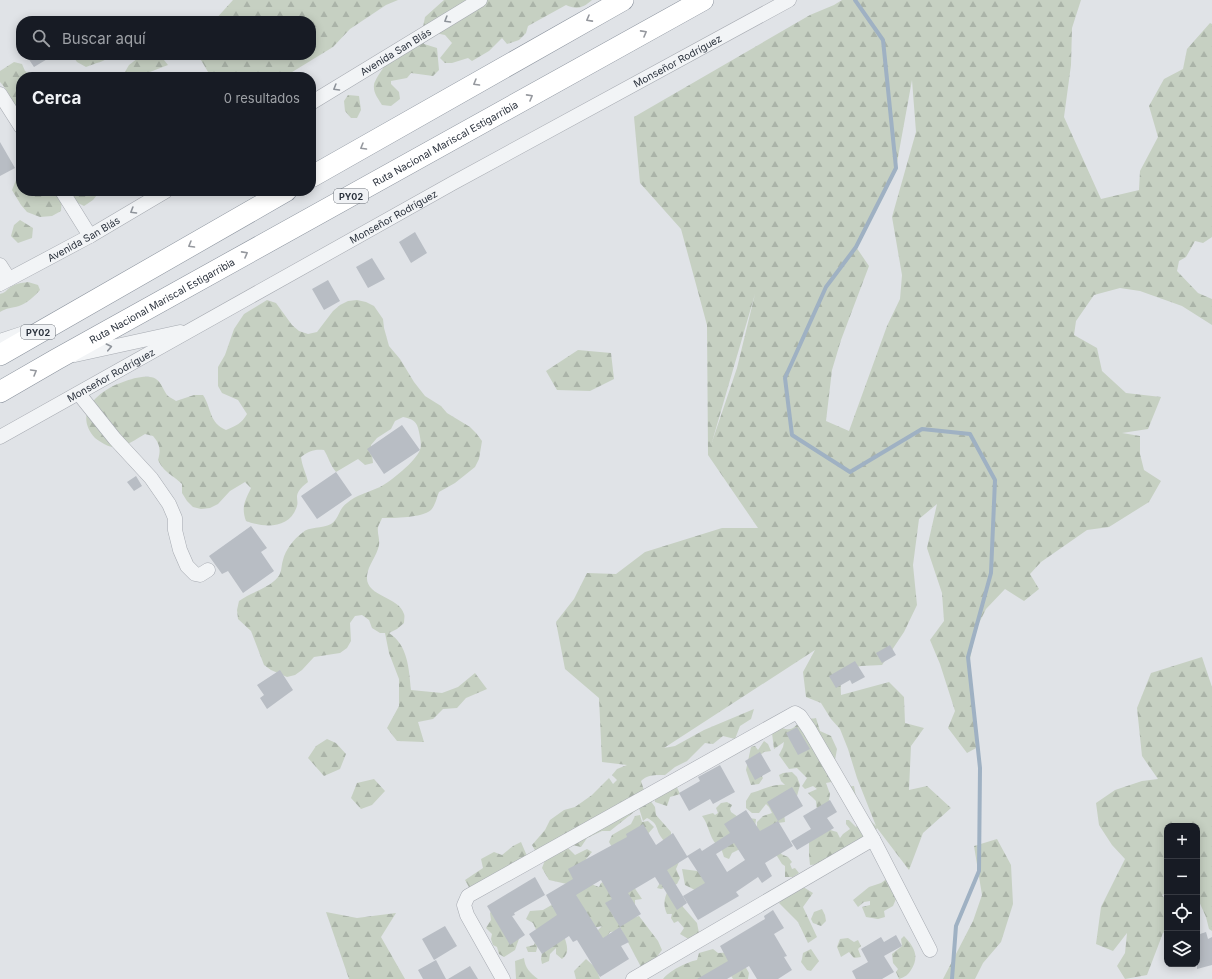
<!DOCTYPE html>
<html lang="es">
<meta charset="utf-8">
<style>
:root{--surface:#171b24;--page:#20242c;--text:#f1f3f6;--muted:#9ea1a6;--line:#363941}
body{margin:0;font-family:Inter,sans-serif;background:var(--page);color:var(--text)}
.controls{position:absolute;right:12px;bottom:12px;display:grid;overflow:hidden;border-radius:8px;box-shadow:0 2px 10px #0003}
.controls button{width:36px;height:36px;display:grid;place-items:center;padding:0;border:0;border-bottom:1px solid var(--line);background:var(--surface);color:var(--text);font:20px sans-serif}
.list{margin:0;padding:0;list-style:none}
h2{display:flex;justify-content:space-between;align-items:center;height:52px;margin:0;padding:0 16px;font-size:17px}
h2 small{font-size:13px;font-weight:400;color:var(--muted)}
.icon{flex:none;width:22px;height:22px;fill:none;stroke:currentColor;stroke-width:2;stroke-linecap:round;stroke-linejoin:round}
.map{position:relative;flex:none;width:1212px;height:979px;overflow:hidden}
.search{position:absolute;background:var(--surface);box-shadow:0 2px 10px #0003;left:16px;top:16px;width:300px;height:44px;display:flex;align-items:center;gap:10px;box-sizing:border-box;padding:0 14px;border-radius:16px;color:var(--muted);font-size:15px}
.panel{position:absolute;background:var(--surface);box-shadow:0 2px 10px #0003;left:16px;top:72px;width:300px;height:124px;border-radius:16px}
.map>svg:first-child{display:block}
.forest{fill:url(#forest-firs);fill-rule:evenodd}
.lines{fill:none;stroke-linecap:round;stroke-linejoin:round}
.stream{stroke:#9fb1c3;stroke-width:4}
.building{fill:#b8bdc4;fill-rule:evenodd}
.minor-casing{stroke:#a6aab1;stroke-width:15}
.highway-casing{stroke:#89919c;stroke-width:22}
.minor{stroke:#f2f4f6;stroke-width:14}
.highway{stroke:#fff;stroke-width:21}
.oneway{stroke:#95989e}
.oneway2{stroke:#8e939a}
.labels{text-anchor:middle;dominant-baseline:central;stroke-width:4;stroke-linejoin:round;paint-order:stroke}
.shield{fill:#f0f2f5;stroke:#666c74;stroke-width:1}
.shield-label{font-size:9px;font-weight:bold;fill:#2b323d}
.street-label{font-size:10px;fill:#2b323d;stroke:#f0f2f5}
</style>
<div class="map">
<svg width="1212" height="979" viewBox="0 0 1212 979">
<defs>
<pattern id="forest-firs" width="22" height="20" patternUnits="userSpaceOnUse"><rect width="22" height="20" fill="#c6d0c2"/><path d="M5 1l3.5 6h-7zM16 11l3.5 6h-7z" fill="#aab3a8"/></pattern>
</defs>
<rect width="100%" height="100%" fill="#e0e3e7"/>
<!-- forest -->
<path class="forest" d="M233,0H398L386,5L350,29L333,47L284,77H211L198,55H311V21H214Z
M444,0H592C583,8 577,10 566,5L528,26L526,33L519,40L507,44L502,38L489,51L472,61L468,58L452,63H445L440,58L452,43L445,35L435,33L423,27L425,17Z
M842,0H1081L1072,28L1071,65L1064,117L1101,199L1139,190L1140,171L1158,137L1149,106L1164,79L1183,69L1187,49L1210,23L1212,24V237L1203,243L1195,241L1186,257L1179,261L1177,271L1198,293L1212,299V325L1182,306L1140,291L1120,288L1094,295L1076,321L1074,335L1097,348L1102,371L1126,393L1161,397L1148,429L1122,433L1140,436V454L1144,470L1161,481L1149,502L1109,527L1087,530L1041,562L1030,574L1039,589L1024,601L1005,589L986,609L976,629L969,664L978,747L967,753L948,728L955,711L940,664L930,640L944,621L942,593L927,548L937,504L919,519L913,565L917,605L904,632L882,665L861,666L840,670L841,695L889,682L904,697L905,723L924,728L911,746L909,790L927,786L951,808L923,833L909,870L877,828L873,836L861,838L825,864L810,865L809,855V832L827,829L837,832L840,838L843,834L850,829L846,824V820H849L856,827L858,824L841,787L854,786L859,813L869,819L876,826L857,778L848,749L840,729L831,719L821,703L806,697L803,672L815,650L664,748L675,746L704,730L754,709L751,719L740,726L735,739L723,736L713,744L705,743L687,761L675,767L665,775C656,775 648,774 641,781L645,793L655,807L656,815L671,832V841L679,862L676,869L680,878L677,884L661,889L657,888L664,876L668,846C666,843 663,840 661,837C655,828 659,824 647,818L643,821L639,808L610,831H602L587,838L581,847L568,844L536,852L532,845L545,830L550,820L564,810L575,807L592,795L609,778L613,784L617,780L612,775L617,769L627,765L602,762L599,698L565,669L556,622L574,599L587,573L616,574L645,552L722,528H758L708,455L707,325L681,229L640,183L634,117L810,15L834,5ZM912,80L916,132L892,217L902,275L900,299L887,326L849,431L826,421L832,370L841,340L869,266L856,247L896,168ZM755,294L737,368L712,442Z
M419,32L424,38V44L437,48L439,70L433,76L411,73L407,78L391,81V84L399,92L400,99L391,106L382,105C378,98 373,93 374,85C374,78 406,36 412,33C413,33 418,32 419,32Z
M72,55H112C103,63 97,62 86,67L77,62Z
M142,55H160L168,65L137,77H122L129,65Z
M14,62L22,64L25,71L32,75V77H21L20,111C11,103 9,91 0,82V71Z
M348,95L359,96L361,110L357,118H351L345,111L344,101Z
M20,170H21V191H50L62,198L61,211L52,216L40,217L27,212L21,205L12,190Z
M68,191H100L93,200L84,206L76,202Z
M20,220L33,228L32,238L18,243L11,236L14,225Z
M28,282L38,285L40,290C34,297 27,303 19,306C12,308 6,308 0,312V294C4,293 5,292 8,289C14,284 20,283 28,282Z
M267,300L276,303L292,325L299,331L308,334L317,332L333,311L340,305L348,301L357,300L366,302L374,306L383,319L384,328L389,346L400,359L414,382L425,396L441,406L447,413L470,427L476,433L482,441L479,459L475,467L455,483L439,492C437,497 435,506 431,510C421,518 395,518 382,518C381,521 379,524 378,527C377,533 380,539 379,545C377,556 368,565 367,576C365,597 399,596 404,614C405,616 404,620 404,623L397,629L389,633C408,645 409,669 411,690L442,693L458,687L475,673L487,689L466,698L457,708L443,709L433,719L418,722L424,742L397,741L387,728L399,706V679L389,653L385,633H380L372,628L369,620L362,615L355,616L350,623L351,641L347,648L340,653L314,657L302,670L295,675L287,677L271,670L264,665L251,631L238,619L237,610L239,601C251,592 268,589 278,577C282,572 281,566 283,560C285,550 294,539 302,533C309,526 322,529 331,524C339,519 339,508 347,503C356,495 369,492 380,487C391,481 415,462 420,450C422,445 420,437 419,432C417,421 413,419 403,417L395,421L391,429L377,438L371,445L373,463L365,465L358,459L336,472C330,465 329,458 324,450C314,449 309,451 301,457C302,466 306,473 308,482C303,486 298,490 297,496C297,500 298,503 297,506C290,529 265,528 246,521C241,507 245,501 251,488L245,482L230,491L218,504L210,508L201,509L193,507L187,501L182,493V484C172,474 165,474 158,460C161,450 160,444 153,436L145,434C136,439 125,448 114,447C108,447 100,442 95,438C72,413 99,390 123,382C131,379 141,376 150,377C161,378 162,389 168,396C170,398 174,399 176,401L194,395H203C212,409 209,423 226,430C236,426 242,423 247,414L238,400L222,393L218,386V367L225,355L234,329L244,314Z
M578,350L611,353L614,379L590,391L557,390L546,371Z
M1202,657L1212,687V931L1209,929L1206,917L1197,897V826H1167V893L1162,895L1167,900V930L1163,933L1147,975L1125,979L1117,966L1125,953L1127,933L1113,951L1096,944L1101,907L1125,859L1112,845L1099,825L1096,803L1115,790L1142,781L1158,779L1142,756L1137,708L1151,673Z
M816,718L820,731L831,736L837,749L835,760L838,771L836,781L826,783L830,794L828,806L817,811L816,801L808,793L817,789L813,786L805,789L802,786L807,778L797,768L789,769L779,755L783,747L784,742L774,749L772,733L782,728C796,733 795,722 805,719C808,718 813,719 816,718Z
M327,739L336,743L346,754L340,769L324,776L308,758L316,746Z
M764,741L768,744L771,751L764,752L759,756L757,768L763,778L759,784L751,785L746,770L751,747L755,746L758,750Z
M792,772L797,777L800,785L797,796L788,794L784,813L785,822L778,823L762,834L757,828V822L763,816L772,813L769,807L766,804L759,813H752L746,808V801L751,793C763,790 772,783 785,785L781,781L779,775L783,773Z
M374,779L385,791L372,805L361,809L351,798L357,783Z
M674,781L680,794L670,797L667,806L655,802L654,794Z
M727,802L732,805L730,809L731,812L741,819L749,818L756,819L755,828L784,847L781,854L788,857L792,862L790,864L792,869L795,868L799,873L793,877H785V866L782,864L777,856L746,846L732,853L729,859L724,857L721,848C709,841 710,826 702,816L713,813L715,815L718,813L716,808L721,803Z
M640,815L642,822L648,821L654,827L645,837L613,849L609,842L612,835L631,824L635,816Z
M997,839L1011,865L1013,904L1001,942L983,963L975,979H943L973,921L982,895L974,846Z
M521,842L527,856L470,889L465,880L483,868L481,859L494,852L502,855L513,846Z
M567,847L575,855L587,849L592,852L586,859L590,866L591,884L599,887L601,883L605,881L632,884L642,899L635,900V910L623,921L639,916L658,941L662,950L653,962L641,967L621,929V931L610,932L605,940L592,936L602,926L564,935C566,944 571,952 562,959L556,954V948L550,954L549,961L542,964L541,959L543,947L539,941L536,952H528L526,947L534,945L538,934L533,923L526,919L530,911L543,910L555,903L567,884L549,880L542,868L547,855Z
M682,869L705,872V887L697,891L685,885Z
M891,876L896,899L893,906L884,911L885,917L878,919L866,917L862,907L870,905V901L864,902L858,907L853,900L869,887L881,883Z
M800,885L813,893L803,907L817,937L808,943L798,922L779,903L791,891Z
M668,890L678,892L683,907L697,923L699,933L690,940L680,934L684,928L678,921L674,923L671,918L672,914H667C663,905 664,899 668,890Z
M496,903L520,936L515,950L504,957L499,954L497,947L493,945L491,939L492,934L486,928L491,920L490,913Z
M822,909L825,915L826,921L821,926L813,923L811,919L814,912Z
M326,912L357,918L396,913L381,937L405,979H349Z
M904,936C914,947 920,956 911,970C908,975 905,977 899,979L896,972L898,969L893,963L892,954L902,946L901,939Z
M848,938L854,942L858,940L861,946L858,949L861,957L854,958L849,952L841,957L837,947L840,939Z
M713,949L718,953L737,952L749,973L748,979H733L727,969L718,979H663C669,971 687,962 697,960L699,953Z
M811,949L819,961L811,971L807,970L801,962L802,959L803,953Z
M524,958C525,968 530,973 538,979H516L515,961Z
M586,959L596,968L600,979H576L574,971Z"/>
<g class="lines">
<!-- stream -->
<path class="stream" d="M855,0L883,40L896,168L856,247L826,287L785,378L792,435L850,472L922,429L970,434L995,480L991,573L968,657L980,768L979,871L956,926L952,979"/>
</g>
<!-- building -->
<path class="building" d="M26,55H54L34,67Z
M0,142L15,168L0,176Z
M415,232L427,253L411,263L399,242Z
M372,258L385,279L368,288L356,267Z
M328,280L340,301L324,310L312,289Z
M402,425L420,450L384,474L367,449Z
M336,472L352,495L317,519L301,496Z
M136,476L142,486L134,491L127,482Z
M251,526L267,548L261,552L274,571L243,593L228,571L222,574L209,556Z
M890,645L896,655L882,663L876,653Z
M855,661L865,677L852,684L850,680L836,688L829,676Z
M280,670L293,690L267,709L260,698L264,695L257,685Z
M797,727L810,749L798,755L786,733Z
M760,752L771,771L755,780L745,761Z
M720,765L735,792L713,804L710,799L689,811L679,793L700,781L698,777Z
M792,787L803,806L778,821L767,802Z
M830,800L837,812L827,818L834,828L797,850L791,841L811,829L803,816Z
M746,810L760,831L778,821L793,846L765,863L772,876L762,883L758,877L736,892L739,896L698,920L683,896L705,883L688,857L667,870L687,903L677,910L661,884L660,885L655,877L628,893L641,914L620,927L605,903L612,899L601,880L576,895L603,938L620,927L629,942L621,946L629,959L600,977L577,940L573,942L569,936L542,954L529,934L557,915L546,895L573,879L568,869L627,837L626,834L643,824L656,845L673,833L687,856L700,848L702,851L730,833L724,824ZM734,843L745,860L727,872L716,854Z
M535,877L545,895L514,913L515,915L512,916L525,935L510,945L487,906Z
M773,910L784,928L774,934L787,956L784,957L792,970L778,979H757L749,966L727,979H697L728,961L720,946L765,919L764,916Z
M445,926L457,946L434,960L422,939Z
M1206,932L1208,939L1212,937V965L1197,969V935Z
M896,935L902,946L884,956L894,972L882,979H856L852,971L868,962L861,949L881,937L884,942Z
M436,960L446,979H423L418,970Z
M470,966L478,979H448Z"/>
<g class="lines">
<defs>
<g id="minor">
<path d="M0,94L21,127"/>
<path id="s1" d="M311,103L480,0"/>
<path d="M62,191L90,236"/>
<path d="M0,265L9,279"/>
<path id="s2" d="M0,284L90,236L166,191"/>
<path d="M0,341L24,333"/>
<path d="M75,355L180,332"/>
<path d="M79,394L115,439L151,478L169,504L175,518V530L180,550L187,566L195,574L200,575L208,570"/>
<path id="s3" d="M0,437L453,183L789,0"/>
<path d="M503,979L467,915L464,905L468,896L795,713L800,716L809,729L873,839L930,950"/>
<path d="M633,979L873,839"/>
</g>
<g id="highway">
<path d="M311,177L623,0"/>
<path d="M0,355L286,191"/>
<path id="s4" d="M0,392L57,359L703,0"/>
</g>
</defs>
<!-- minor casing -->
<use href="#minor" class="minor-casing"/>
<!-- highway casing -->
<use href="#highway" class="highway-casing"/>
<!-- minor -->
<use href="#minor" class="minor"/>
<!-- highway -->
<use href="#highway" class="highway"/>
</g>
<!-- one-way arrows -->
<defs><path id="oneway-chevron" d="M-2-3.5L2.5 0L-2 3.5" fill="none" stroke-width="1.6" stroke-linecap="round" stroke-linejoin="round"/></defs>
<g class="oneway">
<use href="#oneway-chevron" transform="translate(589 19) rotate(151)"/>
<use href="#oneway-chevron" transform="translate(644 33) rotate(-29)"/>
<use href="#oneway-chevron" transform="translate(476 83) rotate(150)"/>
<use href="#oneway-chevron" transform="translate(530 97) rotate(-29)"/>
<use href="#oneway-chevron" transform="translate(363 147) rotate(150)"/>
<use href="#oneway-chevron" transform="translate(191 245) rotate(150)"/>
<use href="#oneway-chevron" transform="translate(245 254) rotate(-29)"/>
<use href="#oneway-chevron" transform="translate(34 372) rotate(-30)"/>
</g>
<g class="oneway2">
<use href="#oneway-chevron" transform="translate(447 20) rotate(149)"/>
<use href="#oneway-chevron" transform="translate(336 88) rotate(149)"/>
<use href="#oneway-chevron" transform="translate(133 211) rotate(149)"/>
<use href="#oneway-chevron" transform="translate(109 347) rotate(-12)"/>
</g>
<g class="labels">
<!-- shield labels -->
<g class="shield">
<rect x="334" y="189" width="34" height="14" rx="3"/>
<rect x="21" y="325" width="34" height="14" rx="3"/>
</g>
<g class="shield-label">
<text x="351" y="196">PY02</text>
<text x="38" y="332">PY02</text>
</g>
<!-- street labels -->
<g class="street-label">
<text stroke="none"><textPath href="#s1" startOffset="99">Avenida San Blás</textPath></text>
<text stroke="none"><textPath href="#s3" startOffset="775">Monseñor Rodríguez</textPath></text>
<text stroke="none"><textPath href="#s4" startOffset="510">Ruta Nacional Mariscal Estigarribia</textPath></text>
<text stroke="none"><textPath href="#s3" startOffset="451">Monseñor Rodríguez</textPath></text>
<text stroke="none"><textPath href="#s2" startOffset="95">Avenida San Blás</textPath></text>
<text stroke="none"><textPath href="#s4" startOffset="186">Ruta Nacional Mariscal Estigarribia</textPath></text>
<text stroke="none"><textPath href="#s3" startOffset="127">Monseñor Rodríguez</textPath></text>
</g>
</g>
</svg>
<div class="controls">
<button>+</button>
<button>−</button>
<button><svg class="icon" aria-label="locate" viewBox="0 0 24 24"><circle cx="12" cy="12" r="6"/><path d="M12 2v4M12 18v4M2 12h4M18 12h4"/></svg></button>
<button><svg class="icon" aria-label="layers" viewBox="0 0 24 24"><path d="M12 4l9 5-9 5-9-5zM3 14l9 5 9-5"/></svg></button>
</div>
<div class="search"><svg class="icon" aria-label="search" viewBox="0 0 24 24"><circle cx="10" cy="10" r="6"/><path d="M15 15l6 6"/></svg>Buscar aquí</div>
<section class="panel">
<h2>Cerca<small>0 resultados</small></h2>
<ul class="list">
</ul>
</section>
</div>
